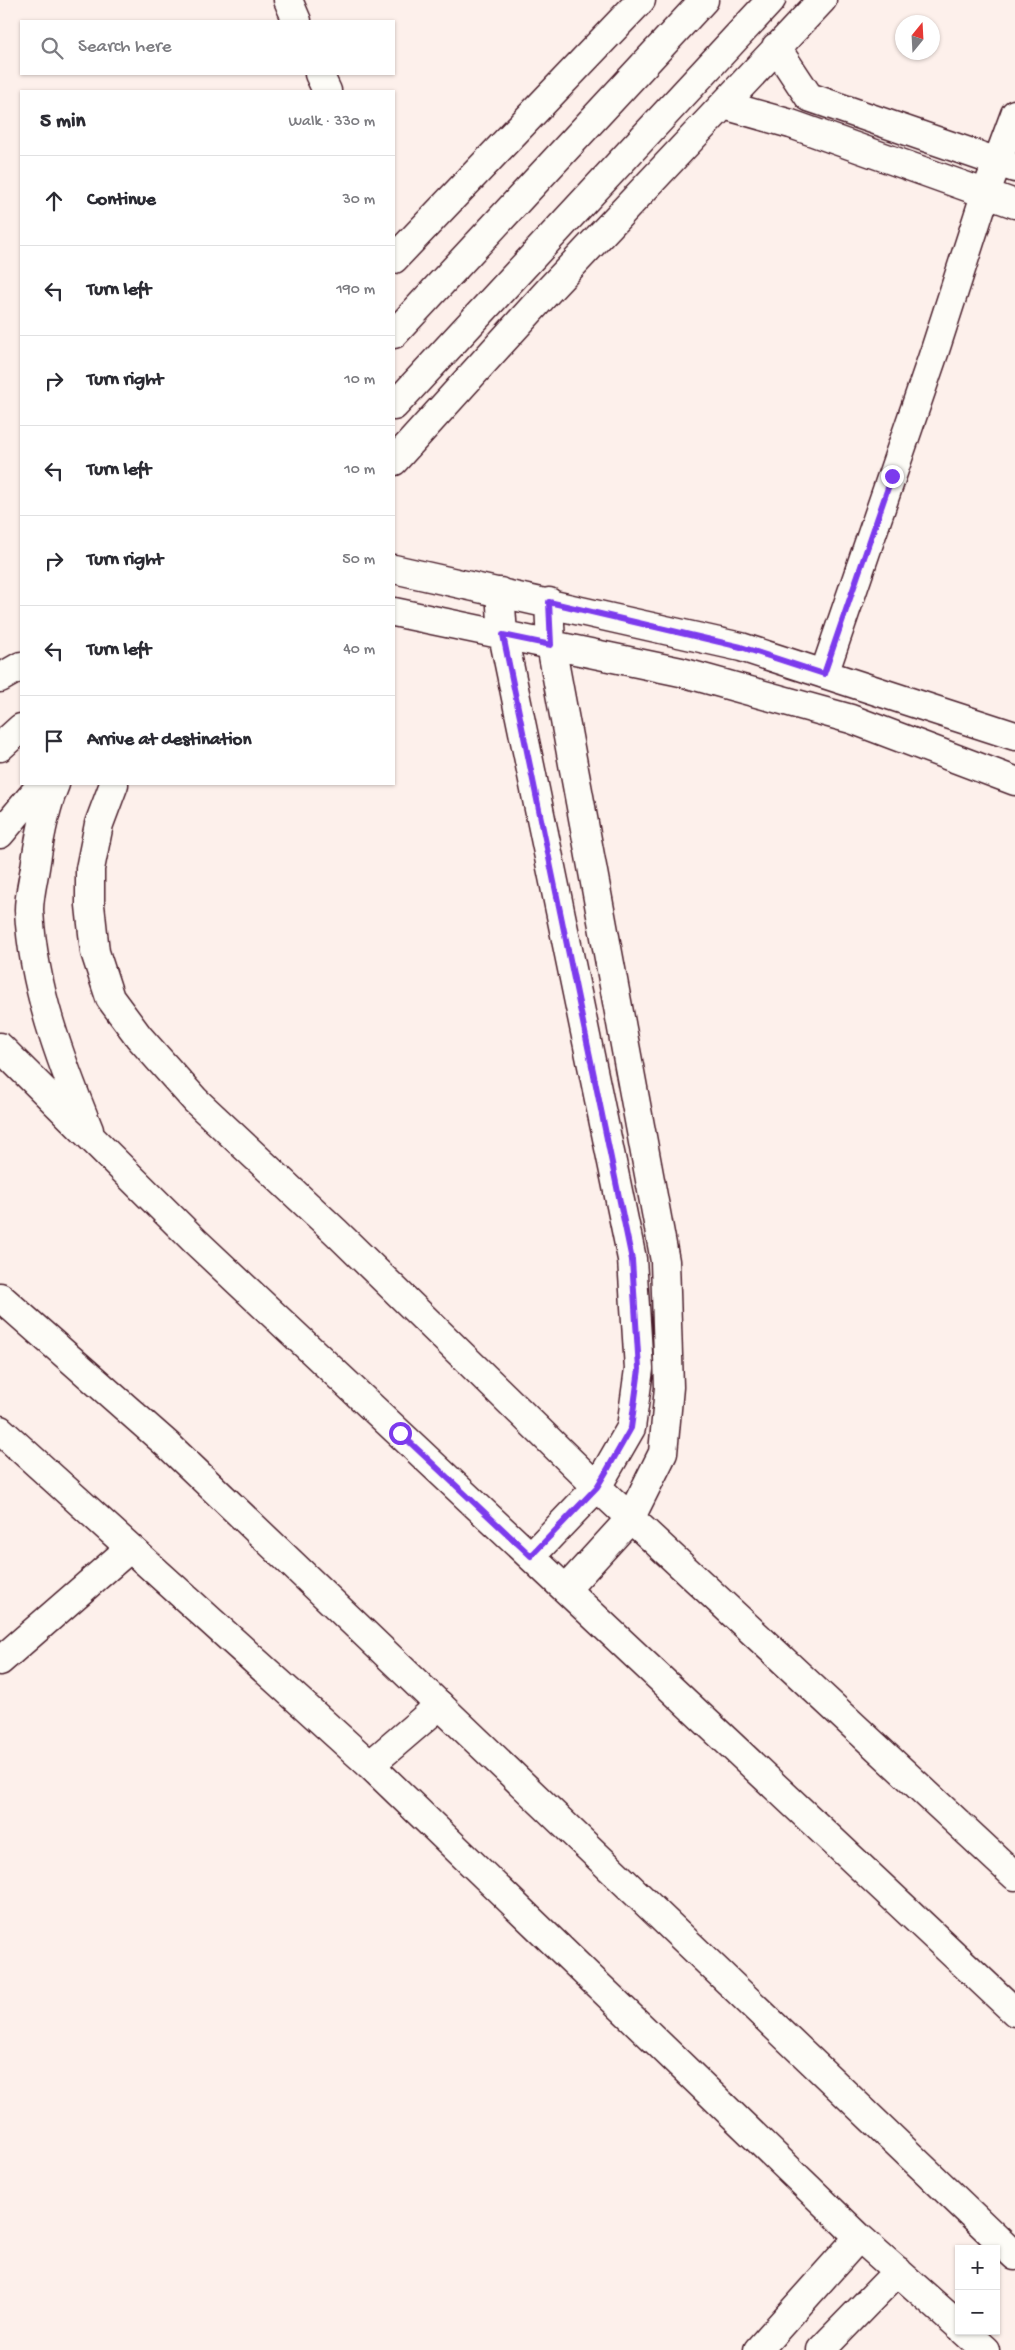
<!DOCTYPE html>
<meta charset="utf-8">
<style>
:root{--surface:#fff;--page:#f2f2f3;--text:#2b2b33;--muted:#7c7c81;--line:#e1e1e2}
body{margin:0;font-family:"Gochi Hand",sans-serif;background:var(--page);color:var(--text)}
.controls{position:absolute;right:15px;bottom:15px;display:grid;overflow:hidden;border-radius:0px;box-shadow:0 1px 4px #0004}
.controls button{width:45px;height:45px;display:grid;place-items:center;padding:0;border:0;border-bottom:1px solid var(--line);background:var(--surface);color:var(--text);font:25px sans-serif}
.compass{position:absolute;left:895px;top:15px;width:45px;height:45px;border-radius:50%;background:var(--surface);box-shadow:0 1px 4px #0004;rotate:18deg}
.stop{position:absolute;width:15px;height:15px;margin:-11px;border:4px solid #7c3aed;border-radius:50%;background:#fff}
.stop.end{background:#7c3aed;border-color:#fff;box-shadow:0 1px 5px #0008}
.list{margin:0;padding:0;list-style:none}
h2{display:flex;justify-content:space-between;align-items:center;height:65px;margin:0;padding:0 20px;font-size:21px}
h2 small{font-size:16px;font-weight:400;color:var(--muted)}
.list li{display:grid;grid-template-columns:32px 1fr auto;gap:15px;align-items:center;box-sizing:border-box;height:90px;padding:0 20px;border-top:1px solid var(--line)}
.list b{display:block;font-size:19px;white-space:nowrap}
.list em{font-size:16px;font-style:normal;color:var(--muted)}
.icon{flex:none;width:28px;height:28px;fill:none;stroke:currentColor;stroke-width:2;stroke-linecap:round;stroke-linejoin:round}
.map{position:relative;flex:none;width:1015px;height:2350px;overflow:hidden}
.search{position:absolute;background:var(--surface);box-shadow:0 1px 4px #0004;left:20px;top:20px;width:375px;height:55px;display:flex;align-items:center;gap:12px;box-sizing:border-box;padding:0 18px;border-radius:0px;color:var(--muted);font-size:19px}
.panel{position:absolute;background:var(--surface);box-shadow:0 1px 4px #0004;left:20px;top:90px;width:375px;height:695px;border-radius:0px}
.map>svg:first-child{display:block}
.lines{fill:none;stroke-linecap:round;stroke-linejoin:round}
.minor-casing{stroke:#4a1f2b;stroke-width:31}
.major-casing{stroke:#4a1f2b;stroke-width:31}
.minor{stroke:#fdfcf7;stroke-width:28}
.major{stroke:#fdfcf7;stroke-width:28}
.route{stroke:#7c3aed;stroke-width:6}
</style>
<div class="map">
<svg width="1015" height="2350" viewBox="0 0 1015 2350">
<rect width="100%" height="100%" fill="#fdf0eb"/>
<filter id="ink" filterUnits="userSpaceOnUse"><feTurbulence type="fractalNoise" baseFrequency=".02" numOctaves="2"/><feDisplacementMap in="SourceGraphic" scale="10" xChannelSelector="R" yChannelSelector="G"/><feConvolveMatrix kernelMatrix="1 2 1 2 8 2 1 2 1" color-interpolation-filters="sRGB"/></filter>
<g filter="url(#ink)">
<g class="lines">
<defs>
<path id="minor" d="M288,0L297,21
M776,47L809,97L1015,168
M319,74L327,91
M724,105L791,124L1015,204
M394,259L641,0
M394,461L549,290L822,0
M394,569L741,647L1015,736
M500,592L503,635L632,1259L639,1369L631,1428L597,1487L531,1556
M549,602L551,645L665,1261L669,1387L663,1453L630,1519L566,1589
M394,612L681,672L851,719L1015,781
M824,674L935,350L985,195L1015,114
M0,678L21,666
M114,784L99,824L90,869V905L95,952L110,998L139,1037L195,1100L336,1232L597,1487L1015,1876
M0,1430L370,1765L859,2237L959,2326
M0,1661L130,1548
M370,1765L440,1705
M964,2331L985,2350
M758,2350L859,2237
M821,2350L898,2271"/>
<path id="major" d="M394,334L704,0
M394,406L771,0
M0,747L21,728
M55,784C45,808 40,835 36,861C34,877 29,895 29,910C33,988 60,1059 89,1130
M0,834L42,784
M0,1047L195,1241L1015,2012
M0,1297L169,1446L1015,2256"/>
</defs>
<!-- minor casing -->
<use href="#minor" class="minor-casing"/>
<!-- major casing -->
<use href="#major" class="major-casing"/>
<!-- minor -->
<use href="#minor" class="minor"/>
<!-- major -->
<use href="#major" class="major"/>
</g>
</g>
<g class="lines" filter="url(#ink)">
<!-- route -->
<path class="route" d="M400,1433L531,1556L597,1487L606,1472L631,1428L639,1369L632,1260L503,635L551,645L549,602L741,647L824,674L892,476"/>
</g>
</svg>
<div class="controls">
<button>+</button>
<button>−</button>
</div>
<svg class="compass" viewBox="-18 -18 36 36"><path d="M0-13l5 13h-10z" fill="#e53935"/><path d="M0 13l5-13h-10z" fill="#7c7c81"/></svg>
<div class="stop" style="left:400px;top:1433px"></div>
<div class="stop end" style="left:892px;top:476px"></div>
<div class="search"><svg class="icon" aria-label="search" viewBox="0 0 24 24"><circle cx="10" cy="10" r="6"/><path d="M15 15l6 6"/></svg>Search here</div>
<section class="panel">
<h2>5 min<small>Walk · 330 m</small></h2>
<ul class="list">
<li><svg class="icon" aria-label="ahead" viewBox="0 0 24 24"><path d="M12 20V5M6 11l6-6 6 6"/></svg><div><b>Continue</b></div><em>30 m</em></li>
<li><svg class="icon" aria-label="left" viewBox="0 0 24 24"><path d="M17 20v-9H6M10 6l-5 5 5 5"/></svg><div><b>Turn left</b></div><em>190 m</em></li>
<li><svg class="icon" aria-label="right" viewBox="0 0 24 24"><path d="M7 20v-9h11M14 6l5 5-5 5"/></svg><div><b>Turn right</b></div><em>10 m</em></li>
<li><svg class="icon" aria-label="left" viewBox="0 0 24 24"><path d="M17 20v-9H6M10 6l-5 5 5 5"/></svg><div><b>Turn left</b></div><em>10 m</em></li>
<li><svg class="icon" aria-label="right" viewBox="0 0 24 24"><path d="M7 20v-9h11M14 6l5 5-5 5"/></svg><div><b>Turn right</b></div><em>50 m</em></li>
<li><svg class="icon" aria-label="left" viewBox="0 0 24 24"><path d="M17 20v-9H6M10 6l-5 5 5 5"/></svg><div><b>Turn left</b></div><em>40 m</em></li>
<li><svg class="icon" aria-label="arrive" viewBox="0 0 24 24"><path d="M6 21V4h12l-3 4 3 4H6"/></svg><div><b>Arrive at destination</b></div></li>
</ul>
</section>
</div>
